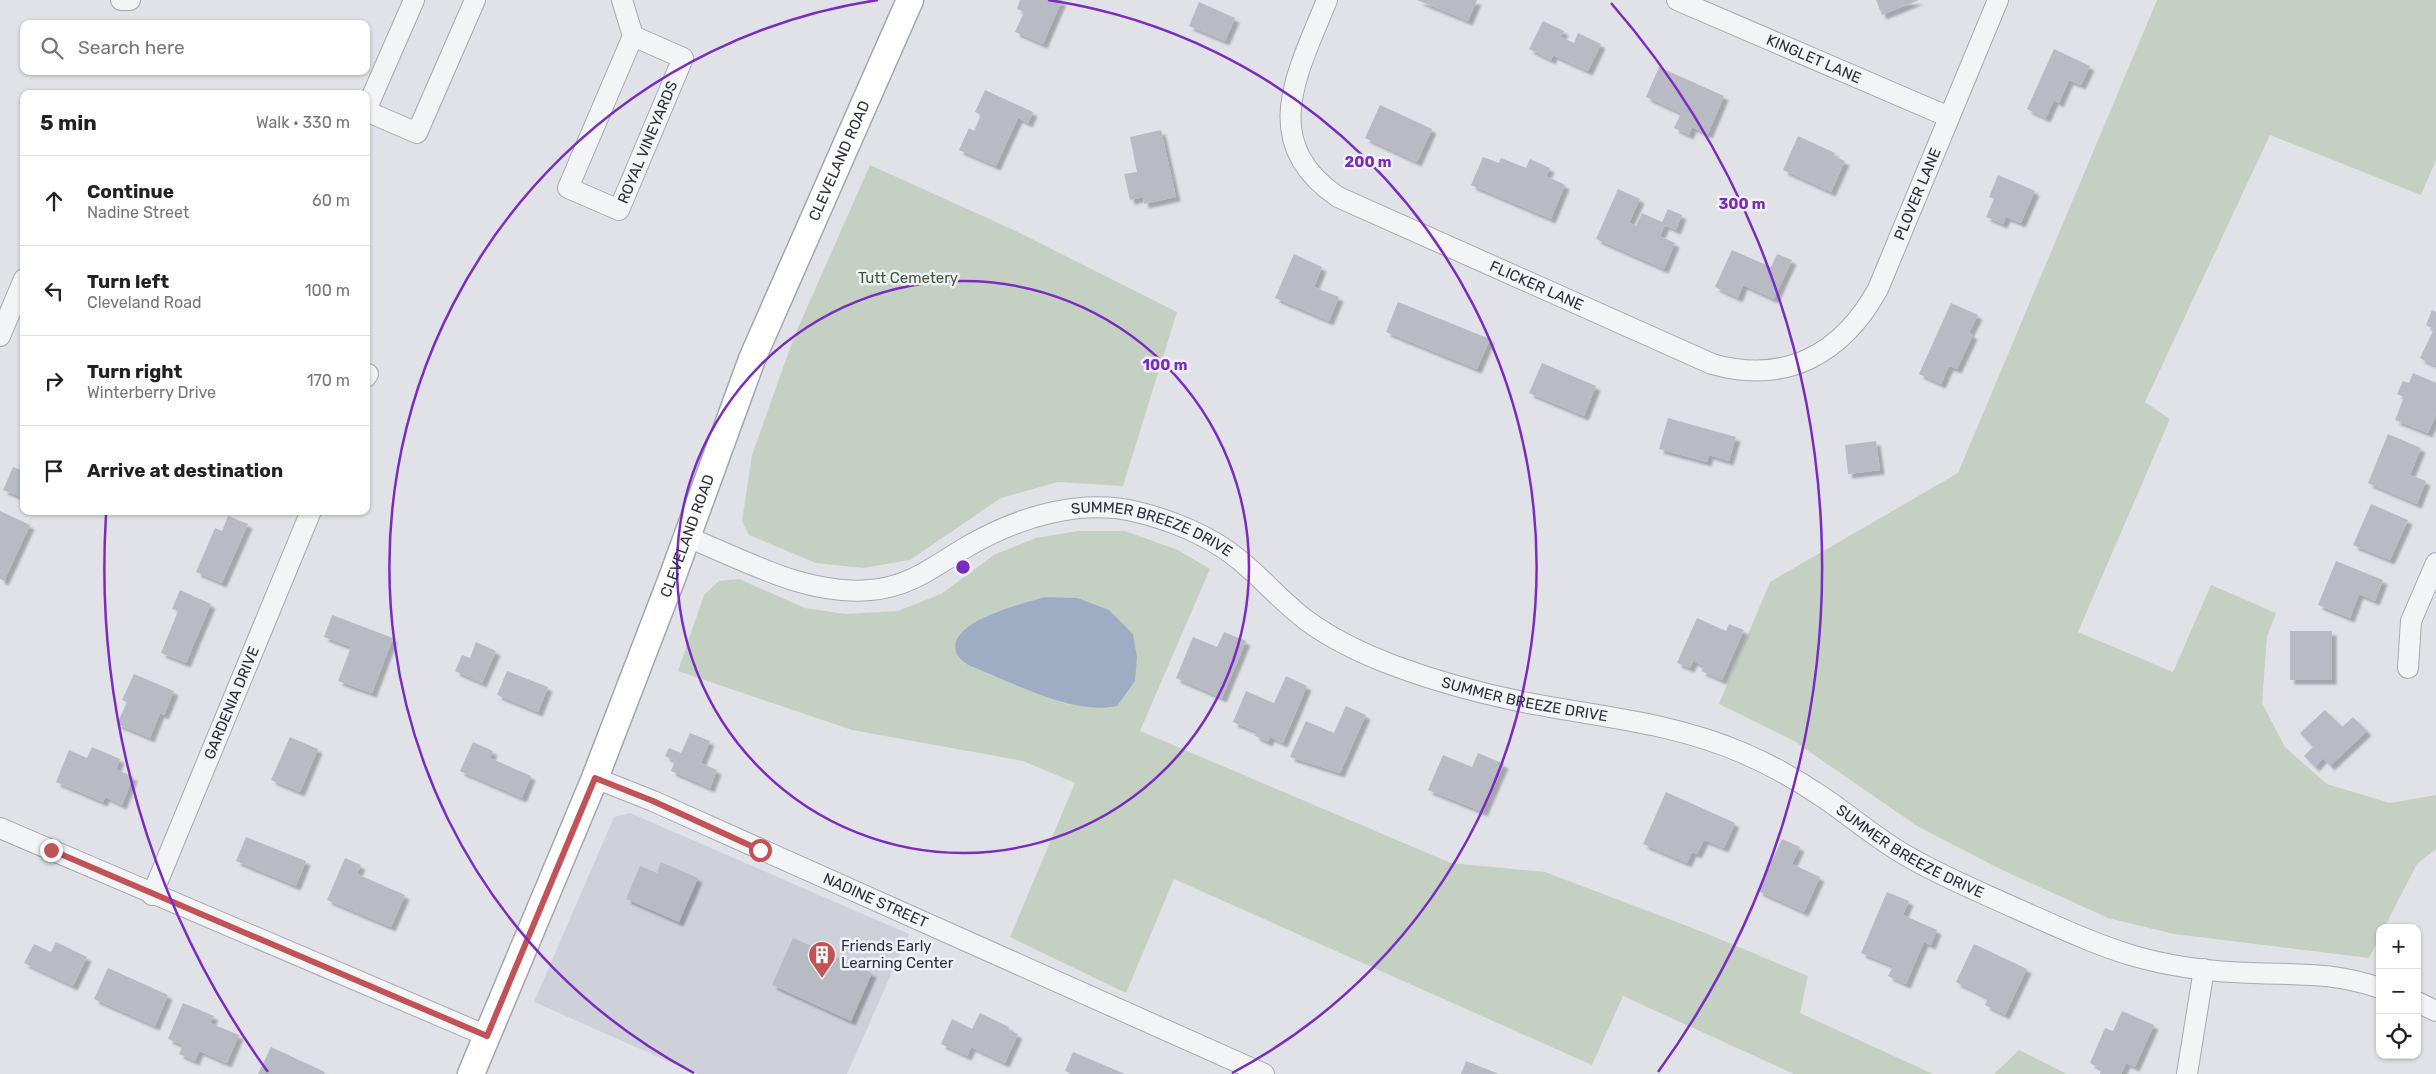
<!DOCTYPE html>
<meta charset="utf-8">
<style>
:root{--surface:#fff;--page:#f2f2f2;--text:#222;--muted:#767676;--line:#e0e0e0}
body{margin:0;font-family:Rubik,sans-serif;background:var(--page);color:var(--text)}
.controls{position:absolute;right:15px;bottom:15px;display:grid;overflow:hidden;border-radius:10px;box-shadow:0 1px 4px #0004}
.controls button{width:45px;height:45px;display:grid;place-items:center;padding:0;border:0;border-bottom:1px solid var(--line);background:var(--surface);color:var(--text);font:25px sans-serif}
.stop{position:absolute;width:15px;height:15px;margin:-11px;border:4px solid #c15256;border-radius:50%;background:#fff}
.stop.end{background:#c15256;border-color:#fff;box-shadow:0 1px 5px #0008}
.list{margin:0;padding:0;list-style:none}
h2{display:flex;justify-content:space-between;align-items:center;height:65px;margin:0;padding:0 20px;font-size:21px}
h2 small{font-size:16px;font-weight:400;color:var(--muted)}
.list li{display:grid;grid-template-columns:32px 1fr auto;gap:15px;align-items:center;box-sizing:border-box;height:90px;padding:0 20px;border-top:1px solid var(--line)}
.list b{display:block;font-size:19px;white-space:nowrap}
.list p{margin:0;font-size:16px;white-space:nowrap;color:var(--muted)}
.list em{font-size:16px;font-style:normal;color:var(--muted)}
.icon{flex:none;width:28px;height:28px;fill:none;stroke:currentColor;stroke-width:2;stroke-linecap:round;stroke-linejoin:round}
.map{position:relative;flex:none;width:2436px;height:1074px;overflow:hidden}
.search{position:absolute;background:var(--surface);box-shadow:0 1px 4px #0004;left:20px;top:20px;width:350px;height:55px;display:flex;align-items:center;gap:12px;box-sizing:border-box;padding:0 18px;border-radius:10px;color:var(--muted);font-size:19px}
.panel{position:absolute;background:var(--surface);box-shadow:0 1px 4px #0004;left:20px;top:90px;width:350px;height:425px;border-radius:10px}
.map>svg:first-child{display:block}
.built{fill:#cfd1d9}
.green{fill:#c4d1c2;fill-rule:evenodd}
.water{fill:#9fadc4}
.building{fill:#b8bbc4;filter:url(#shadow)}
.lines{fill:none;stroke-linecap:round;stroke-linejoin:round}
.minor-casing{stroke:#a6a9b2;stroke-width:22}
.major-casing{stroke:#a1a6b2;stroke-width:29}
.minor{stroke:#f3f4f6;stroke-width:20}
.major{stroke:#fff;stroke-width:26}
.route{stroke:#c15256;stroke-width:6}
.ring{fill:none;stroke:#7b2cbf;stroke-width:2.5}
.labels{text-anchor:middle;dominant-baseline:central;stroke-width:5;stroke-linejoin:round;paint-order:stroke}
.street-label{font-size:15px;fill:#2b2f3e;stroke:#f0f1f5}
.park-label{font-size:15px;fill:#3c5839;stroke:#f0f1f5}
.poi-label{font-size:15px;fill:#2b2f3e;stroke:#f0f1f5;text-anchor:start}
.centre{fill:#7b2cbf;stroke:#f0f1f5;stroke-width:2.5}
.ring-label{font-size:15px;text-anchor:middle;font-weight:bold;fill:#7b2cbf;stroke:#f0f1f5;stroke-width:5;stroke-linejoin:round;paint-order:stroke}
</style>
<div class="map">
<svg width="2436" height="1074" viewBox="0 0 2436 1074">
<defs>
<filter id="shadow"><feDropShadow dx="4.5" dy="4.5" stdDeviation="1" flood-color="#0004"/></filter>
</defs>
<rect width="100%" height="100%" fill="#e0e2e8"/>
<!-- built -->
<path class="built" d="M630,813L909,934L847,1074H697L534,1002L614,817Z"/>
<!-- green -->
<path class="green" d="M2157,0H2436V160L2421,195L2270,135L2145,402L2170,419L2078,632L2173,672L2211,585L2276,613L2267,637L2262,703L2285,747L2327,784L2390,803L2436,795V849L2417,864L2384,928H2380V937L2369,958L2174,934L2108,918L2000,869L1917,826L1794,741L1719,704L1770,582L1958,473Z
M870,165L1018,232L1177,312L1123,486L1058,482L1001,498L910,560L863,568L816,563L749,535L742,521L752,455L794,337Z
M1078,531H1125L1178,550L1210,569L1140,731L1451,863L1545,872L1703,932L1808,976L1800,1013L1933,1074H1794L1623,996L1592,1065L1174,879L1126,993L1010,937L1075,783L1023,761L852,730L678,671L704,595L719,581L739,579L805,608L846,614L898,611L941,594L994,555L1036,538ZM956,644L1071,706L970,666Z
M2019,1050L2067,1074H1994Z"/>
<!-- water -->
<path class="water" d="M1045,597L1077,598L1109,610L1133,634L1137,657L1135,681L1117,706C1074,716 1012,682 970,666C967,664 961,660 958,656C939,623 1025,603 1045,597Z"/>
<!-- building -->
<path class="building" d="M1020,0H1062L1043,44L1015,32L1024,12L1017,9Z
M1417,0H1477L1468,21Z
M1876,0H1919L1882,15Z
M1199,2L1235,18L1225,41L1189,26Z
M1543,21L1564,31L1561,37L1574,43L1578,33L1601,44L1588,71L1553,55L1551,60L1529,49Z
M2054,49L2090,66L2081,85L2069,80L2059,103L2054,100L2046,118L2027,109Z
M1659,67L1724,96L1708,134L1692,127L1689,135L1674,128L1681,113L1646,97Z
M985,90L1033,112L1028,123L1018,118L996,166L959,150L969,128L974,131L981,115L975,112Z
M1380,105L1432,129L1417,162L1365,138Z
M1161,130L1176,197L1144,204L1143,197L1130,200L1124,174L1137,172L1130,137Z
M1798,136L1835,153L1833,156L1845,161L1831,192L1783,170Z
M1483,157L1499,163L1501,158L1526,168L1530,159L1550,168L1546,176L1565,185L1551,219L1471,185Z
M1998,175L2035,191L2021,223L2006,217L2003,224L1986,217L1994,199L1989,197Z
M1618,189L1640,199L1629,223L1636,226L1642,213L1662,222L1668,209L1682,215L1676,230L1665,225L1660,236L1675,243L1664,269L1596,239Z
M1732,250L1771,267L1777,254L1792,260L1774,299L1743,285L1738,298L1715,287Z
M1294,254L1322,267L1314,287L1339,297L1329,321L1275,298Z
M1398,302L1490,339L1477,369L1386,332Z
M1951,303L1978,315L1969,333L1973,335L1957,369L1949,366L1941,384L1919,374Z
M2432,310L2436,312V366L2420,358L2434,329L2426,325Z
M1542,363L1596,386L1584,416L1529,393Z
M2413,373L2436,383V414L2428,433L2395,420L2404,397L2397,394L2403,381L2409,383Z
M1668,418L1736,437L1729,461L1709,455L1707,462L1659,449Z
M2388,434L2421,448L2410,475L2426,481L2417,504L2368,483Z
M1876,441L1880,470L1848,474L1845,445Z
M24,465V498L3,490L13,467L21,470Z
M2371,504L2408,520L2390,560L2353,545Z
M0,511L30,525L4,581L0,579Z
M228,516L248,524L222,583L196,572L215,528L222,531Z
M2336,561L2383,580L2375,601L2359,594L2350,618L2318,605Z
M180,590L211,604L186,663L161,653L178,611L172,609Z
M332,615L393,638L372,693L338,681L351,647L324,637Z
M1697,618L1726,631L1729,624L1744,630L1722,680L1701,671L1704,666L1693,661L1690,668L1677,663Z
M2290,631H2332V680H2290Z
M1224,632L1246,641L1222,698L1176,678L1193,637L1217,647Z
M476,642L496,651L482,683L455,671L462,655L470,658Z
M507,671L548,687L538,712L497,695Z
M134,674L174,691L164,715L160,713L150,738L117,724L127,702L122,700Z
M1286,676L1307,686L1283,743L1270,737L1268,742L1255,736L1257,732L1233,722L1246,691L1274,703Z
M1346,706L1366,715L1340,773L1290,757L1306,721L1334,733Z
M2325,710L2342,727L2353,717L2367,731L2330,766L2323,758L2315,767L2304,756L2313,747L2300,733Z
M690,733L710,741L701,763L717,770L710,788L671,771L675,761L665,756L669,748L681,753Z
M290,737L318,749L300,792L271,780Z
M473,742L493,751L490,758L531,776L522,798L460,771Z
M92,747L120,759L116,769L133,777L122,805L105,797L103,802L56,782L69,750L87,758Z
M1478,753L1504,764L1483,812L1428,790L1443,755L1472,767Z
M1666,792L1735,823L1724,848L1704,840L1697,854L1692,852L1687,863L1643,844Z
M246,837L306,861L296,886L236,861Z
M1782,839L1800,847L1792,864L1820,877L1804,912L1758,891Z
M345,858L361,865L357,874L405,895L391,927L327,900Z
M661,862L698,878L679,922L626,899L640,866L657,873Z
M1887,892L1909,901L1903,915L1937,930L1931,945L1924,942L1906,984L1888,976L1893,966L1861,953Z
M793,938L872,973L851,1021L772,985Z
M56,942L87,957L73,986L24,963L34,944L51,952Z
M1974,944L2027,969L2005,1015L1985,1005L1988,998L1956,982Z
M108,968L168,995L155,1026L94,999Z
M183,1003L214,1016L210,1023L239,1035L227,1063L199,1051L195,1061L179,1054L183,1045L168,1039Z
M2122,1011L2154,1025L2135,1067L2126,1063L2121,1074H2100L2102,1069L2090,1063L2105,1028L2113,1031Z
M980,1013L1009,1027L1008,1030L1018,1034L1005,1063L971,1047L967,1056L941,1044L952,1019L972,1029Z
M271,1047L325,1072L324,1074H258Z
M1073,1052L1125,1074H1072L1065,1071Z
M1466,1061L1499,1074H1461Z"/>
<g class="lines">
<defs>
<g id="minor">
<path d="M121,0H130"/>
<path id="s1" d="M622,0L633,36L568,188L619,210L683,58L633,36"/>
<path id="s2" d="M1327,0C1298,72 1257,142 1338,197L1712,364C1786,385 1842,354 1878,289L1998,0"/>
<path id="s3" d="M1677,0L1949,117"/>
<path d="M366,110L414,0"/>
<path d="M366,111L417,133L475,0"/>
<path d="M0,336L24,279"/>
<path d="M366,377L368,374"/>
<path id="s4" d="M687,537C745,560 806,596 870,590C911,587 935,565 970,545C1019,517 1081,498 1137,512C1171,520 1210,536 1237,558C1261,577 1281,601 1306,620C1333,640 1363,654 1395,666C1438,682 1483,694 1528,703C1602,717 1674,723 1743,753C1771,765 1799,781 1824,798C1852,817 1877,839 1907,856C1941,876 1978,891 2015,908C2054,925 2093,944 2134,956C2172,967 2213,972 2253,973C2300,975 2333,972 2380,988"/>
<path d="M2408,668L2411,621L2436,563"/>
<path id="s5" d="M595,778L653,801L1264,1074"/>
<path d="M0,828L487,1036"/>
<path id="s6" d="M152,895L311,511"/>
<path d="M2417,1002L2436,1011"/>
<path d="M2187,1074L2204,969"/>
</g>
<g id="major">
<path id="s7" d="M471,1074L595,778L672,578L752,359L910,0"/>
</g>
</defs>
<!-- minor casing -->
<use href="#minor" class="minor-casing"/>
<!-- major casing -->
<use href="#major" class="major-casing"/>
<!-- minor -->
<use href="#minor" class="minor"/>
<!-- major -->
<use href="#major" class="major"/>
</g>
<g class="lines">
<!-- route -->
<path class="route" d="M51,850L487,1036L595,778L653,801L760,850"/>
</g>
<!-- distance rings -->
<g class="ring">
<circle cx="963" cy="567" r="286"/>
<path d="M694 1073A573 573 0 0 1 878 0M1048 0A573 573 0 0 1 1232 1073"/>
<path d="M268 1072A859 859 0 0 1 106 515M1611 3A859 859 0 0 1 1658 1072"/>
</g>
<!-- icons -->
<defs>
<symbol id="building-pin" viewBox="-11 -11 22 30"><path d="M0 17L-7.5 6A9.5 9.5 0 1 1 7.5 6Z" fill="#c15256" stroke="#f0f1f5"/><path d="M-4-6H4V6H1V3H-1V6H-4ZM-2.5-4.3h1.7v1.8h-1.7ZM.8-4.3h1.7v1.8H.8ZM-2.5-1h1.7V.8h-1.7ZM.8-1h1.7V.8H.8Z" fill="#fff"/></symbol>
</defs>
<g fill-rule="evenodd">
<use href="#building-pin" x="806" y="939" width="32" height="43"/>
</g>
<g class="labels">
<!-- street labels -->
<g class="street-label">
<text stroke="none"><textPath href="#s3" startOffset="149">KINGLET LANE</textPath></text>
<text stroke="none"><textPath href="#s1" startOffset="332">ROYAL VINEYARDS</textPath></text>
<text stroke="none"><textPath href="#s7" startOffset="985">CLEVELAND ROAD</textPath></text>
<text stroke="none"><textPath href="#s2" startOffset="932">PLOVER LANE</textPath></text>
<text stroke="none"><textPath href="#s2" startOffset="438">FLICKER LANE</textPath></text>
<text stroke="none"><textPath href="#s4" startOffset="496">SUMMER BREEZE DRIVE</textPath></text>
<text stroke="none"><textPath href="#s7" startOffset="580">CLEVELAND ROAD</textPath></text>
<text stroke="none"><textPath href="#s4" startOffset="916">SUMMER BREEZE DRIVE</textPath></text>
<text stroke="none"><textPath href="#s6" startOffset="208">GARDENIA DRIVE</textPath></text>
<text stroke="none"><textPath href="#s4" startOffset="1336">SUMMER BREEZE DRIVE</textPath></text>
<text stroke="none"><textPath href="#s5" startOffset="306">NADINE STREET</textPath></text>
</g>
<!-- park labels -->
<g class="park-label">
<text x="908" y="278">Tutt Cemetery</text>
</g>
<!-- poi labels -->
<g class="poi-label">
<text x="841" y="946">Friends Early<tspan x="841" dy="17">Learning Center</tspan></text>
</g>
</g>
<circle cx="963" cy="567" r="8" class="centre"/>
<g class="ring-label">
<text x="1368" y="167">200 m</text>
<text x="1742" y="209">300 m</text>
<text x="1165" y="370">100 m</text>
</g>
</svg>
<div class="controls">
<button>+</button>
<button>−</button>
<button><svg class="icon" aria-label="locate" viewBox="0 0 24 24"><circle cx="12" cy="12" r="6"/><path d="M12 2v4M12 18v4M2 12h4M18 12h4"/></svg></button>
</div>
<div class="stop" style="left:760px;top:850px"></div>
<div class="stop end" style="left:51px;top:850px"></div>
<div class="search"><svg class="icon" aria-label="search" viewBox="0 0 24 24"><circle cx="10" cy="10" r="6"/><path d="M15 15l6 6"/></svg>Search here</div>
<section class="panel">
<h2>5 min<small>Walk · 330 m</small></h2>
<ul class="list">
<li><svg class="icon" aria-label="ahead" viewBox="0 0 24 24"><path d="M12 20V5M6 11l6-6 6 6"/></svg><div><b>Continue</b><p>Nadine Street</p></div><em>60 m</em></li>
<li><svg class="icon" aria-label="left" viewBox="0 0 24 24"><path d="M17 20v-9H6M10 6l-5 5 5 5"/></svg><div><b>Turn left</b><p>Cleveland Road</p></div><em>100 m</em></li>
<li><svg class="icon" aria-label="right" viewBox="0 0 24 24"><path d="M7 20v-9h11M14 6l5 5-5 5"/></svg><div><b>Turn right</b><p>Winterberry Drive</p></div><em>170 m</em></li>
<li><svg class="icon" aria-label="arrive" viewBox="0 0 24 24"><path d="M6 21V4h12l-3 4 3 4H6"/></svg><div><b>Arrive at destination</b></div></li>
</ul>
</section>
</div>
